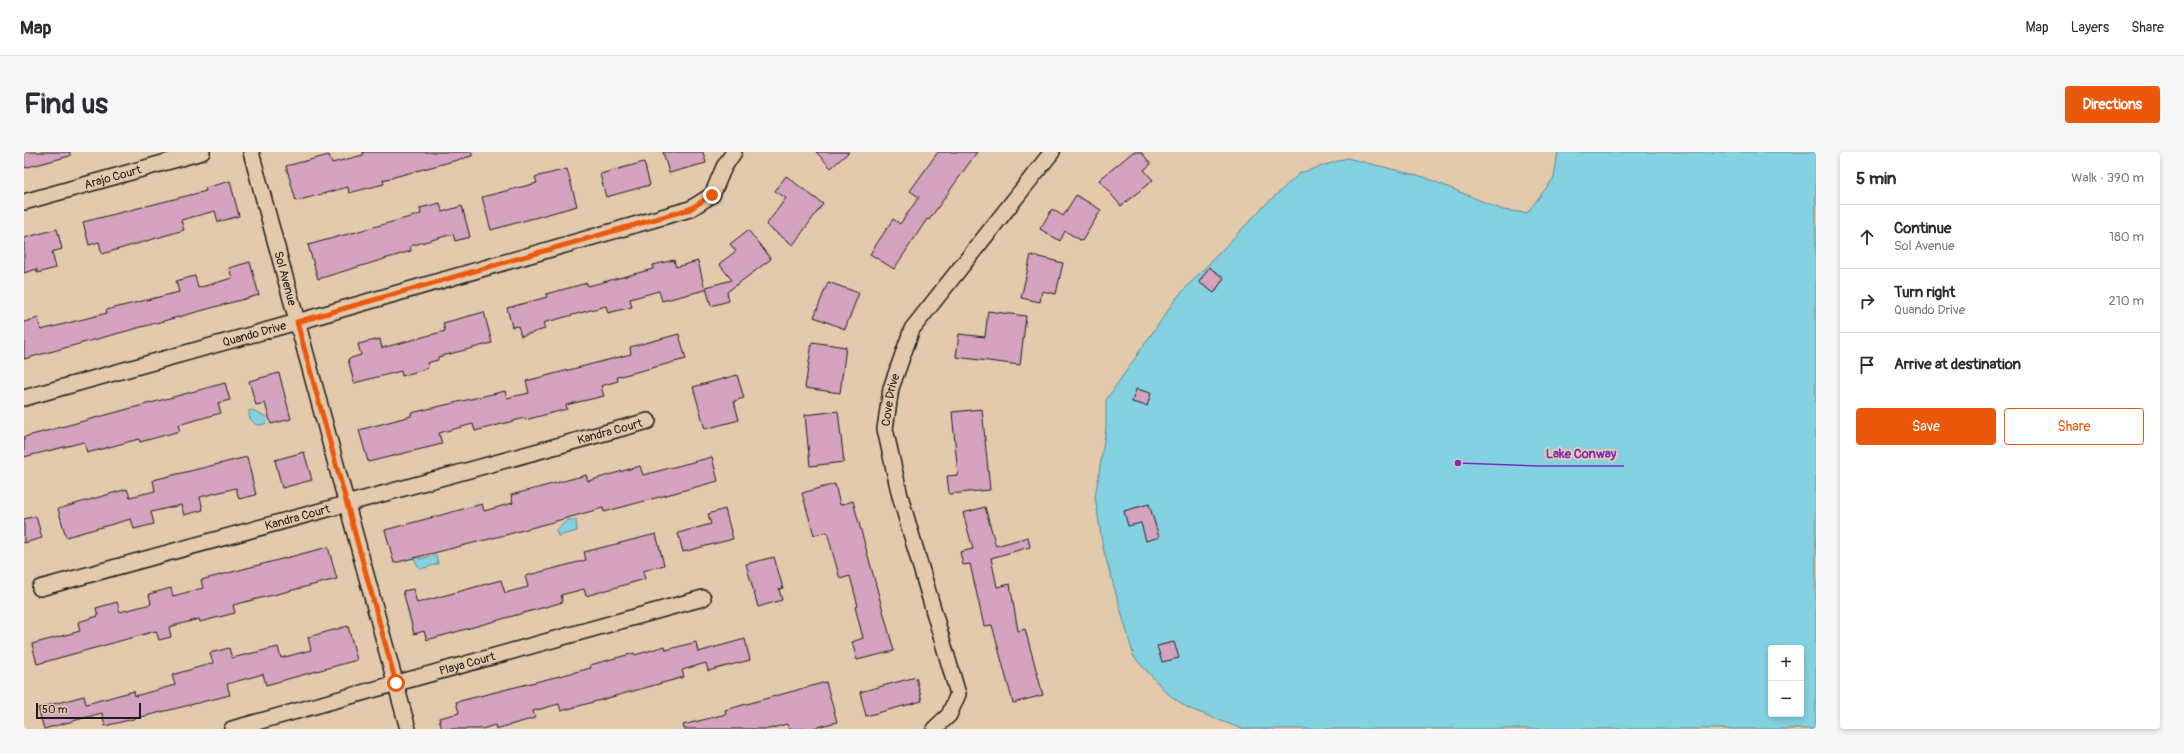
<!DOCTYPE html>
<meta charset="utf-8">
<style>
:root{--surface:#fff;--page:#f7f7f7;--text:#2b2b33;--muted:#7c7c81;--line:#e1e1e2;--accent:#ea580c}
body{margin:0;font-family:Pangolin,sans-serif;background:var(--page);color:var(--text)}
.controls{position:absolute;right:12px;bottom:12px;display:grid;overflow:hidden;border-radius:4px;box-shadow:0 2px 6px #0003}
.controls button{width:36px;height:36px;display:grid;place-items:center;padding:0;border:0;border-bottom:1px solid var(--line);background:var(--surface);color:var(--text);font:20px sans-serif}
.scale{position:absolute;left:12px;bottom:10px;width:105px;box-sizing:border-box;padding-left:4px;border:2px solid #1c1c1c;border-top:0;font-size:11px;line-height:14px;white-space:nowrap;color:#1c1c1c;-webkit-text-stroke:3px #e4caac;paint-order:stroke}
.stop{position:absolute;width:12px;height:12px;margin:-9px;border:3px solid #ea580c;border-radius:50%;background:#fff}
.stop.end{background:#ea580c;border-color:#fff;box-shadow:0 1px 4px #0008}
.list{margin:0;padding:0;list-style:none}
h2{display:flex;justify-content:space-between;align-items:center;height:52px;margin:0;padding:0 16px;font-size:17px}
h2 small{font-size:13px;font-weight:400;color:var(--muted)}
.list li{display:grid;grid-template-columns:26px 1fr auto;gap:12px;align-items:center;box-sizing:border-box;height:64px;padding:0 16px;border-top:1px solid var(--line)}
.list b{display:block;font-size:15px;white-space:nowrap}
.list p{margin:0;font-size:13px;white-space:nowrap;color:var(--muted)}
.list em{font-size:13px;font-style:normal;color:var(--muted)}
.actions{display:flex;gap:8px;padding:12px 16px}
.actions a{flex:1;padding:9px 0;border:1px solid var(--accent);border-radius:4px;text-align:center;font-size:14px;color:var(--accent)}
.actions .main{background:var(--accent);color:#fff}
.icon{flex:none;width:22px;height:22px;fill:none;stroke:currentColor;stroke-width:2;stroke-linecap:round;stroke-linejoin:round}
.map{position:relative;flex:none;width:1792px;height:577px;overflow:hidden;border-radius:4px}
header{display:flex;align-items:center;gap:24px;box-sizing:border-box;height:56px;padding:0 20px;background:var(--surface);border-bottom:1px solid var(--line)}
header strong{font-size:19px}
nav{display:flex;gap:22px;margin-inline-start:auto;font-size:14px}
.intro{display:flex;align-items:center;justify-content:space-between;box-sizing:border-box;height:96px;padding:0 24px}
h1{margin:0;font-size:28px}
.button{padding:10px 18px;border-radius:4px;background:var(--accent);color:#fff;font-size:14px;font-weight:700}
main{display:flex;gap:24px;padding:0 24px}
aside{flex:1;background:var(--surface);border-radius:4px;box-shadow:0 2px 6px #0003}
.map>svg:first-child{display:block}
.water{fill:#83d1e1;stroke:#5a8992;fill-rule:evenodd}
.building{fill:#d5a2bf;stroke:#1c1c1c}
.lines{fill:none;stroke-linecap:round;stroke-linejoin:round}
.minor-casing{stroke:#1c1c1c;stroke-width:18}
.minor{stroke:#e4caac;stroke-width:15}
.route{stroke:#ea580c;stroke-width:5}
.labels{text-anchor:middle;dominant-baseline:central;stroke-width:4;stroke-linejoin:round;paint-order:stroke}
.street-label{font-size:12px;fill:#1c1c1c;stroke:#e4caac}
.leader{fill:none;stroke:#7b2cbf;stroke-width:1.5}
.callout-dot{fill:#7b2cbf;stroke:#e4caac;stroke-width:1.5}
.callout-label{font-size:13px;text-anchor:middle;font-weight:bold;fill:#7b2cbf;stroke:#e4caac;stroke-width:4;stroke-linejoin:round;paint-order:stroke}
</style>
<header>
<strong>Map</strong>
<nav><a>Map</a><a>Layers</a><a>Share</a></nav>
</header>
<div class="intro"><h1>Find us</h1><a class="button">Directions</a></div>
<main>
<div class="map">
<svg width="1792" height="577" viewBox="0 0 1792 577">
<rect width="100%" height="100%" fill="#e4caac"/>
<filter id="ink" filterUnits="userSpaceOnUse"><feTurbulence type="fractalNoise" baseFrequency=".025" numOctaves="2"/><feDisplacementMap in="SourceGraphic" scale="8" xChannelSelector="R" yChannelSelector="G"/><feConvolveMatrix kernelMatrix="1 2 1 2 8 2 1 2 1" color-interpolation-filters="sRGB"/></filter>
<g filter="url(#ink)">
<!-- water -->
<path class="water" d="M1534,0H1792V577H1218L1164,556L1144,542L1110,505L1079,396L1071,345L1082,277V248L1154,144L1240,54L1276,21L1323,6L1400,25L1479,58L1503,61L1530,26ZM1747,496H1777V562H1747Z
M228,258L241,264L243,268L241,272L233,273C228,270 224,266 225,259Z
M544,368H552L553,379L534,384L532,378Z
M395,403L396,407L412,403L414,412L396,417L389,405Z"/>
<!-- building -->
<path class="building" d="M0,0H46V4L0,16Z
M339,0H448V4L359,28L360,32L325,41L324,35L272,49L262,14L305,3L308,11L339,3Z
M639,0H679L682,11L645,21Z
M792,0H825L807,16Z
M914,0H953L905,68L903,67L870,117L846,102L869,67L876,72L895,45L886,39Z
M1109,0H1117L1127,12L1120,18L1129,28L1097,54L1075,28Z
M620,10L626,33L582,45L576,22Z
M543,17L553,54L467,78L458,45L513,31L511,25Z
M762,24L799,52L769,93L742,73L762,46L751,39Z
M206,29L215,64L194,70L191,59L157,68L160,78L78,102L75,90L65,93L59,70L182,39L181,36Z
M1052,43L1077,58L1058,89L1041,79L1036,89L1016,77L1028,57L1039,64Z
M416,51L418,60L438,54L446,85L431,89L429,82L386,94L387,99L294,127L284,93L397,62L396,56Z
M33,77L38,97L28,100L32,116L13,121V117L0,121V86Z
M724,78L747,107L703,140L705,149L687,154L682,135L708,128L695,112L712,99L706,92Z
M1007,103L1039,111L1032,142L1018,139L1016,150L997,146Z
M650,108L652,115L674,109L681,138L638,149L635,139L606,147L608,155L584,161L582,154L519,171L521,177L497,184L494,174L488,175L483,156L523,145L522,142L563,131L564,134L629,117V113Z
M226,110L235,143L0,207V170L14,166L17,178L83,161L82,158L155,140L152,129L171,124L174,136L208,126L205,116Z
M1185,115L1200,126L1190,141L1175,130Z
M804,130L835,141L821,177L790,165Z
M964,159L1002,164L996,213L932,205L935,182L961,185Z
M460,160L468,191L414,205V208L403,211L404,216L378,224L377,219L330,231L324,207L337,203L334,192L356,187L358,196L421,179L419,171Z
M655,182L662,207L593,225L594,229L577,234L580,244L542,253L543,257L501,268V266L451,279L449,272L415,281L418,292L344,310L335,278L387,264V261L481,239L483,246L505,241L502,229L607,202L606,195Z
M788,190L822,195L816,241L781,236Z
M255,221L267,267L247,272L241,251L232,253L225,229Z
M713,223L720,246L710,249L715,268L681,277L669,235Z
M201,231L206,248L194,251L197,261L154,273L156,279L116,290L115,287L63,301L60,290L0,305V285Z
M1112,237L1127,241L1123,254L1108,250Z
M958,257L966,338L925,342L923,324L934,323L928,260Z
M814,259L820,310L786,314L781,263Z
M280,300L288,328L258,336L251,308Z
M223,305L232,343L215,347L212,336L176,345L179,358L160,363L157,353L127,360L130,372L110,377L107,367L42,385L34,357L103,337L106,345L131,339L129,328Z
M688,305L694,329L580,360L579,356L485,382L370,411L361,378L458,352L460,359L489,351L487,343L562,323L564,329L616,314L619,323Z
M811,332L816,353L829,349L870,499L833,508L828,490L839,486L831,455L834,454L826,424L816,427L803,380L790,383L778,341Z
M1125,352L1135,385L1122,389L1117,371L1104,374L1100,359Z
M961,355L972,394L1004,385L1006,395L967,406L973,435L986,432L994,479L1001,477L1019,543L989,551L968,473L960,474L946,412L939,413L936,400L949,397L939,361Z
M701,357L709,387L659,400L654,381L687,372L684,362Z
M12,364L18,386L0,391V367Z
M632,382L640,413L619,419L621,427L562,444L560,437L537,443L539,450L403,488L400,479L390,482L379,439L389,437L393,451L477,428L481,441L504,435L501,424L562,408L560,400Z
M304,395L313,427L209,453L211,461L176,470L175,467L145,475L147,485L135,488L132,479L13,512L8,492L56,479L54,470L74,464L72,456L93,450L96,460L127,452L125,442L147,436L149,444L179,436L177,428Z
M750,405L759,436L755,437L758,448L734,455L722,412Z
M324,474L333,508L242,533L239,522L203,532L206,543L81,574L78,561L20,577L14,556L60,544L62,552L110,539L111,544L151,533L148,523L189,511L186,501L205,496L208,506L254,495L257,506L287,498L284,485Z
M721,487L726,508L684,519L682,511L658,518L660,525L537,559L535,552L509,559L511,566L472,577L471,573L458,577H418L415,566L435,561L432,550L567,516L566,513L610,501L611,503L641,494L642,498L672,490L674,500Z
M1150,490L1155,506L1138,510L1133,494Z
M892,525L898,549L842,564L836,540Z
M802,530L813,570L786,577H765L763,572L745,577H660L659,573L702,562L701,558Z"/>
<g class="lines">
<defs>
<g id="minor">
<path id="s1" d="M227,0L384,577"/>
<path id="s2" d="M0,50L178,0"/>
<path id="s3" d="M0,246L273,170L666,57L688,43L700,15L710,0"/>
<path id="s4" d="M16,436L624,269"/>
<path id="s5" d="M208,577L679,446"/>
<path id="s6" d="M910,577L925,563L934,542L876,344L861,277L867,236L888,177L1028,0"/>
</g>
</defs>
<!-- minor casing -->
<use href="#minor" class="minor-casing"/>
<!-- minor -->
<use href="#minor" class="minor"/>
</g>
</g>
<g class="lines" filter="url(#ink)">
<!-- route -->
<path class="route" d="M372,531L273,170L666,57L688,43"/>
</g>
<g class="labels">
<!-- street labels -->
<g class="street-label">
<text stroke="none"><textPath href="#s2" startOffset="92">Arajo Court</textPath></text>
<text stroke="none"><textPath href="#s1" startOffset="131">Sol Avenue</textPath></text>
<text stroke="none"><textPath href="#s3" startOffset="239">Quando Drive</textPath></text>
<text stroke="none"><textPath href="#s6" startOffset="348">Cove Drive</textPath></text>
<text stroke="none"><textPath href="#s4" startOffset="591">Kandra Court</textPath></text>
<text stroke="none"><textPath href="#s4" startOffset="267">Kandra Court</textPath></text>
<text stroke="none"><textPath href="#s5" startOffset="244">Playa Court</textPath></text>
</g>
</g>
<!-- callouts -->
<path class="leader" d="M1434 311L1514 314H1600"/>
<circle class="callout-dot" cx="1434" cy="311" r="4"/>
<g class="callout-label">
<text x="1557" y="306">Lake Conway</text>
</g>
</svg>
<div class="controls">
<button>+</button>
<button>−</button>
</div>
<div class="scale">50 m</div>
<div class="stop" style="left:372px;top:531px"></div>
<div class="stop end" style="left:688px;top:43px"></div>
</div>
<aside>
<h2>5 min<small>Walk · 390 m</small></h2>
<ul class="list">
<li><svg class="icon" aria-label="ahead" viewBox="0 0 24 24"><path d="M12 20V5M6 11l6-6 6 6"/></svg><div><b>Continue</b><p>Sol Avenue</p></div><em>180 m</em></li>
<li><svg class="icon" aria-label="right" viewBox="0 0 24 24"><path d="M7 20v-9h11M14 6l5 5-5 5"/></svg><div><b>Turn right</b><p>Quando Drive</p></div><em>210 m</em></li>
<li><svg class="icon" aria-label="arrive" viewBox="0 0 24 24"><path d="M6 21V4h12l-3 4 3 4H6"/></svg><div><b>Arrive at destination</b></div></li>
</ul>
<div class="actions"><a class="main">Save</a><a>Share</a></div>
</aside>
</main>
